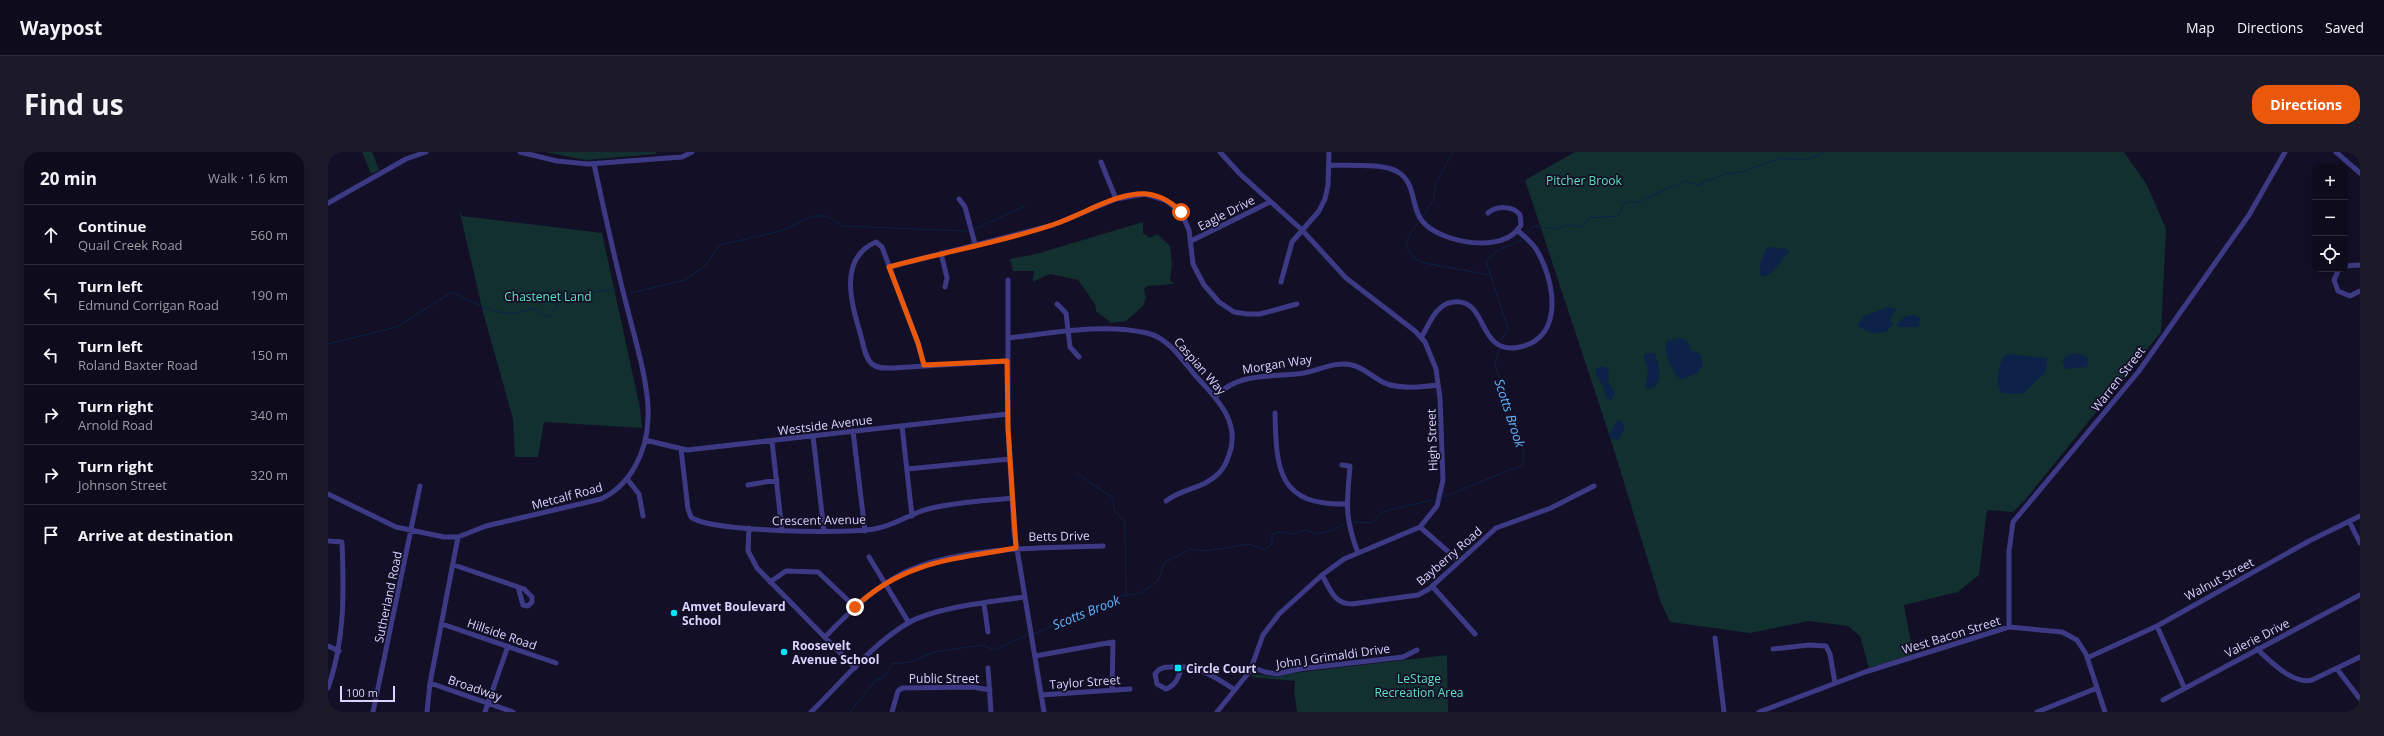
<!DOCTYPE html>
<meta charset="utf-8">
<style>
:root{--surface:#0e0b1c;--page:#1c1929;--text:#f1f3f6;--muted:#9b9ba3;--line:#2e2b3b;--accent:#ea580c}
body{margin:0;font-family:"Open Sans",sans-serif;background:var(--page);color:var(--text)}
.controls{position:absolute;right:12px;top:12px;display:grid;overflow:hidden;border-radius:8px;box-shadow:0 2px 10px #0003}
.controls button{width:36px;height:36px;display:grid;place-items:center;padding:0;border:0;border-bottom:1px solid var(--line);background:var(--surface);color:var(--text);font:20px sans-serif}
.scale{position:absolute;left:12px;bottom:10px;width:55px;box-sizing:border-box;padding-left:4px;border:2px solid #d9d4ff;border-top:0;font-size:11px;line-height:14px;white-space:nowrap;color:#d9d4ff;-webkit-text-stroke:3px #130f26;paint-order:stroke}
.stop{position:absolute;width:12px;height:12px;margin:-9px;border:3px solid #ea580c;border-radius:50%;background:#fff}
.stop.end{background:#ea580c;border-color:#fff;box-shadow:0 1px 4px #0008}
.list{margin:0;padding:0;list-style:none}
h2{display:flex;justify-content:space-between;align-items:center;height:52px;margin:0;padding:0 16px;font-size:17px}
h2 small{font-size:13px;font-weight:400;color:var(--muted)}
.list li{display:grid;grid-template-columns:26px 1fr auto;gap:12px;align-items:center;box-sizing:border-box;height:60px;padding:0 16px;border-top:1px solid var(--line)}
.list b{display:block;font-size:15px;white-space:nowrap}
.list p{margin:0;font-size:13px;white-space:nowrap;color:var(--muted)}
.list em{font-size:13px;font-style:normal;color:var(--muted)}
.icon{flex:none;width:22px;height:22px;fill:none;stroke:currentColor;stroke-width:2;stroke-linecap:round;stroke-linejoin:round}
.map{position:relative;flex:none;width:2032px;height:560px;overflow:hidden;border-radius:16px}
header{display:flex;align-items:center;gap:24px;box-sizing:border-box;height:56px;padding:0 20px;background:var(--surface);border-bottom:1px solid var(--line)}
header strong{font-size:19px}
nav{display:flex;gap:22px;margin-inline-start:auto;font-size:14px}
.intro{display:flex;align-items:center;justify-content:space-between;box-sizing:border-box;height:96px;padding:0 24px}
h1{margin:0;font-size:28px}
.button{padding:10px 18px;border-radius:16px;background:var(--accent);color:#fff;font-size:14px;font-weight:700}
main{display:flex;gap:24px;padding:0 24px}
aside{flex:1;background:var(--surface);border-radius:16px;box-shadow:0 2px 10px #0003}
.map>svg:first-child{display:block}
.green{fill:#12302f}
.water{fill:#0c2248}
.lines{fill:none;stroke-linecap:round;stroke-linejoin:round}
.stream{stroke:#0c2248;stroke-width:1}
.minor{stroke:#3d3a85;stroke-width:5}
.route{stroke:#ea580c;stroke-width:5}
.poi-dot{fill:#00e5ff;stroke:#130f26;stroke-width:1.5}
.labels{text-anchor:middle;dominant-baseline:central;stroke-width:3.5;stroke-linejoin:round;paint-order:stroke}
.park-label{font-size:12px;fill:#5fe0c0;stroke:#130f26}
.street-label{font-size:12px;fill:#d9d4ff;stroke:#130f26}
.poi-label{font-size:12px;font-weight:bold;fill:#d9d4ff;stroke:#130f26;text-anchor:start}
.water-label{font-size:13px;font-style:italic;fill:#62b6ff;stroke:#130f26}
</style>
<header>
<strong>Waypost</strong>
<nav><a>Map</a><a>Directions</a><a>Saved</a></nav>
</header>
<div class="intro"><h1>Find us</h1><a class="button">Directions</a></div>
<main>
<aside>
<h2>20 min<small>Walk · 1.6 km</small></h2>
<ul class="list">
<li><svg class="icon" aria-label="ahead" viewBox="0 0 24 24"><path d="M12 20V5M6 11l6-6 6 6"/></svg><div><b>Continue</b><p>Quail Creek Road</p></div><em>560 m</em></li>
<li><svg class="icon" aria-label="left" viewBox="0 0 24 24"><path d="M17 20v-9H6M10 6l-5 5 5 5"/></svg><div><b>Turn left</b><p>Edmund Corrigan Road</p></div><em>190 m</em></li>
<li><svg class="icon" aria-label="left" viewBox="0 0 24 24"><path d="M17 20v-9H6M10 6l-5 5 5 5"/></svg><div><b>Turn left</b><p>Roland Baxter Road</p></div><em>150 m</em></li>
<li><svg class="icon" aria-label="right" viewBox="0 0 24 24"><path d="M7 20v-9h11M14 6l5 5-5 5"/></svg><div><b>Turn right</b><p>Arnold Road</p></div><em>340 m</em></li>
<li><svg class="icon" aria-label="right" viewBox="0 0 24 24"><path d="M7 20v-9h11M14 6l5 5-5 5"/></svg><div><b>Turn right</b><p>Johnson Street</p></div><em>320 m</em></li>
<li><svg class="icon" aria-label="arrive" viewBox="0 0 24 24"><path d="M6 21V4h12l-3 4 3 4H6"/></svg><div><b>Arrive at destination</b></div></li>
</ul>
</aside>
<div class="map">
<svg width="2032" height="560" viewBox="0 0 2032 560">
<rect width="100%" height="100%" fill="#130f26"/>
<!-- green -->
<path class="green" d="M34,0H44L51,18L43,22Z
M217,0H328V2L258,8Z
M1247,0H1796L1819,33L1838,77L1833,180L1697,348L1685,360L1659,358L1651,423L1630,440L1576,453L1585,502L1541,516L1532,484L1520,474L1481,469L1422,481L1342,470L1333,451L1282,285L1197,28Z
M131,57L134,64L274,81L312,256L314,276L216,270L210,305H187L185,267L155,160Z
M815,70V81L822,86L829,82L842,94L844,112L842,128L846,132L819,134L816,137L818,146L815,154L798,169L783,171L768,159L767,152L750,128L722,122L705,130L706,119H685L682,107L708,102Z
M1119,503L1120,560H969L966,539L967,529L922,525L926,522L949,525L966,521Z"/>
<!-- water -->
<path class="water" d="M1440,95L1459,97L1461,100L1443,121L1436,125L1432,123C1430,115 1435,101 1440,95Z
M1561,155L1568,157L1562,167L1565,172L1558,180L1543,181L1529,174L1536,164Z
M1587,163L1593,167L1590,175H1571L1568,173L1576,165Z
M1352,186L1358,188L1363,198L1373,202L1375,213L1369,221L1354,228C1345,222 1334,201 1339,189Z
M1317,201H1326C1332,210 1336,233 1322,237L1317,236L1320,218L1316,205Z
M1744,201L1757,204L1760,208L1759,215L1737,217L1734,208Z
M1679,202L1719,206L1718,219L1695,242L1674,241C1666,235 1670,208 1679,202Z
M1275,214C1285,217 1278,227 1282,234C1284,236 1286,237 1287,241L1283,248L1278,246L1275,234L1268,223V217Z
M1290,268H1293L1297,276L1290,289L1282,286L1281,283Z"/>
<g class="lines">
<!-- stream -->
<path class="stream" d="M1095,64L1106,47L1107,33L1125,0
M1090,71L1081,83L1078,95L1086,106L1096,111L1162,123
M647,77L697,54
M1199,82L1205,74L1228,77L1241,73L1254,75L1261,66L1290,64L1298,50H1310L1357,29L1370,33L1396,22L1413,20L1453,6L1477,8L1498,0
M302,141L357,128L376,115L392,93L453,79L485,64H500L514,74L639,79
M1173,189L1180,177L1158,109L1170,98L1194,88
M0,192L69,175L124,140C148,151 177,171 203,156L222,165L233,145L288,137
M748,321L785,346L786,358L797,370L798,444
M1116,345L1194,313L1196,302L1167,212L1171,197
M1025,370L1044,371L1054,360L1104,348
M706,482L788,445L813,441L830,429L836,411L863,397L879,399L921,392L937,398L944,392V382L953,380L964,382L977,378L989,382L1003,379L1015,373
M522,560L548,528L556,526L564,512L582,510L606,500L655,493L666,498L699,483"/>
<!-- minor -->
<path class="minor" d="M192,0L229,9L260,12L354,5L364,0
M2008,0L2032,21
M773,10L788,47
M1001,13C1019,14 1055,11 1070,20C1089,32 1082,55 1095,70C1113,91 1177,103 1193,73L1192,63C1185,53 1168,54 1160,61
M631,47L637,55L647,92
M0,51L78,7L98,0
M863,89L942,50
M613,101L619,126L617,135
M2017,114L2032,113
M561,115L725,73L788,47L817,42L837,48L853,60L861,78L865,112L876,133L891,150L906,160L919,162H932L969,152
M2011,117L2006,128L2010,139L2022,144L2032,139
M680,128V276L686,379L716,560
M953,130L964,90L991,59L997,47L1000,33L1001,0
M729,152L738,161L742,195L751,205
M680,186C726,181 773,171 819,181C840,186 853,206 866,222C886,244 914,269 901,303C899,309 895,317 891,321C876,337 854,336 838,349
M1093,186C1101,173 1108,151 1126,150C1161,146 1148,204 1192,195C1238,185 1226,126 1208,97C1203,90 1196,84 1189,78
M596,213L590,191L554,95L548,90C509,107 524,153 533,184C535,192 537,206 544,212C550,217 558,216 565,216L679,209
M887,245C911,219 944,226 976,221C993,218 1006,209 1024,213C1037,216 1046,227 1059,232C1075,237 1094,235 1110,233
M947,261C948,319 951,354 1019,352
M574,274L584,364
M525,279L537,379
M485,284L496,379
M317,288L359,298L680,262
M444,289L454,379
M353,297L360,357L363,365C381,380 519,382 546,377C566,374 581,362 600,357C627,350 656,349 684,346
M1014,313L1022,314C1019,351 1016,364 1030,401
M579,317L682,307
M300,328L311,342L315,364
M420,333L449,328
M0,342L68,375L116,385H130L158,374L273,347C303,333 319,299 320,267C322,234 306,184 298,151C286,105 276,58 266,12
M2021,369L2032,391
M1092,375L1131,409
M421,376L420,399L429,416L527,516
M0,389L14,390C16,440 17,488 0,536
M541,405L581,471
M126,413L196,437L204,445V450L200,454L195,453L190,435
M994,423C1002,437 1006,452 1024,452L1090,443L1101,437L1168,376L1223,356L1266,334
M442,430L458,419L490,420L527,455
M1104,434L1147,482
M656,452L660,480
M114,472L228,511
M1829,474L1856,535
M1681,475V399L1685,370L1811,219L1921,63L1957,0
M497,485C521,460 546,436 577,420C633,394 714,396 775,394
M1387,486L1396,560
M0,494L11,499
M1445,497L1481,493L1498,494L1502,502L1507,531
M1929,497C1942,509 1965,533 1984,528L2032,505
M707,504L785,490L784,538
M1759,506L1829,474L1981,389L2032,364
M853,514C852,524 848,533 838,537L829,532L827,522C831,516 836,515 843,515C869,513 886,524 907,538
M924,515L937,520L949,522L971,517L1075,505L1089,498
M660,516L663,560
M2009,517L2032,547
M102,531L185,560
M713,543L802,537
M1835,548L2032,443
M45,560L92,334
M99,560L102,531L130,385
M157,560L180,494
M483,560C514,530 543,493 580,471C608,455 663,450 696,445
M564,560L570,539L574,536L645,535L662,538
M889,560L922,519L935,483L951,462L994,423L1016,407L1092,375L1109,354L1115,328L1112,246L1108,217L1097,190L1087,179L1018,126L974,78L912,22L892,0
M1431,560L1537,520L1681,475L1734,480L1749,488L1758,502L1777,560
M1709,560L1769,536"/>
</g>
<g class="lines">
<!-- route -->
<path class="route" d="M527,455C576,409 626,407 688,396L680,276L679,209L596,213L590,191L561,115C615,100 671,91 724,73C752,64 780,45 809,42C826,40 842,48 853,60"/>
</g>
<!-- markers -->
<g class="poi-dot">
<circle cx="346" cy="461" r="4"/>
<circle cx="456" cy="500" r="4"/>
<rect x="846" y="512" width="8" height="8" rx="2"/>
</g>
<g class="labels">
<!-- park labels -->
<g class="park-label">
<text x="1256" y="28">Pitcher Brook</text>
<text x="220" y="144">Chastenet Land</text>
<text x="1091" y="526">LeStage<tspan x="1091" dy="14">Recreation Area</tspan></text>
</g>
<!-- street labels -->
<g class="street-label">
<text transform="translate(898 61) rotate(-27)">Eagle Drive</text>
<text transform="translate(949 212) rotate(-9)">Morgan Way</text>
<text transform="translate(872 214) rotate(49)">Caspian Way</text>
<text transform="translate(1790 227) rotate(-52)">Warren Street</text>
<text transform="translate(497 273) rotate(-7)">Westside Avenue</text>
<text transform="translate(1104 288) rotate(-92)">High Street</text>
<text transform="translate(239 344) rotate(-15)">Metcalf Road</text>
<text transform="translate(491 368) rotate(-1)">Crescent Avenue</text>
<text transform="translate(731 384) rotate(-1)">Betts Drive</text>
<text transform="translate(1121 404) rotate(-41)">Bayberry Road</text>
<text transform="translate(1891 427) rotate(-28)">Walnut Street</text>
<text transform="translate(60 445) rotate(-78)">Sutherland Road</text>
<text transform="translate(174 482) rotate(19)">Hillside Road</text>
<text transform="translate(1623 483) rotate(-17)">West Bacon Street</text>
<text transform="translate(1929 486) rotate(-27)">Valerie Drive</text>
<text transform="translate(1005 504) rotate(-8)">John J Grimaldi Drive</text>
<text x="616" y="526">Public Street</text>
<text transform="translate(757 530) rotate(-4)">Taylor Street</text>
<text transform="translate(147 536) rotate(19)">Broadway</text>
</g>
<!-- poi labels -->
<g class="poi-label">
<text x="354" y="454">Amvet Boulevard<tspan x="354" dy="14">School</tspan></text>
<text x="464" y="493">Roosevelt<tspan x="464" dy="14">Avenue School</tspan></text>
<text x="858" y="516">Circle Court</text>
</g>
<!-- water labels -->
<g class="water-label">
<text transform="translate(1182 261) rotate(72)">Scotts Brook</text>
<text transform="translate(758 460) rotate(-22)">Scotts Brook</text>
</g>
</g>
</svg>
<div class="controls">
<button>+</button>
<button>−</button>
<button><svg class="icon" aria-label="locate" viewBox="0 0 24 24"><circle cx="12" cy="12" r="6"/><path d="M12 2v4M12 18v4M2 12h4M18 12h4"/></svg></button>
</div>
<div class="scale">100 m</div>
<div class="stop" style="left:853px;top:60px"></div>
<div class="stop end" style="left:527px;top:455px"></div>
</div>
</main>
